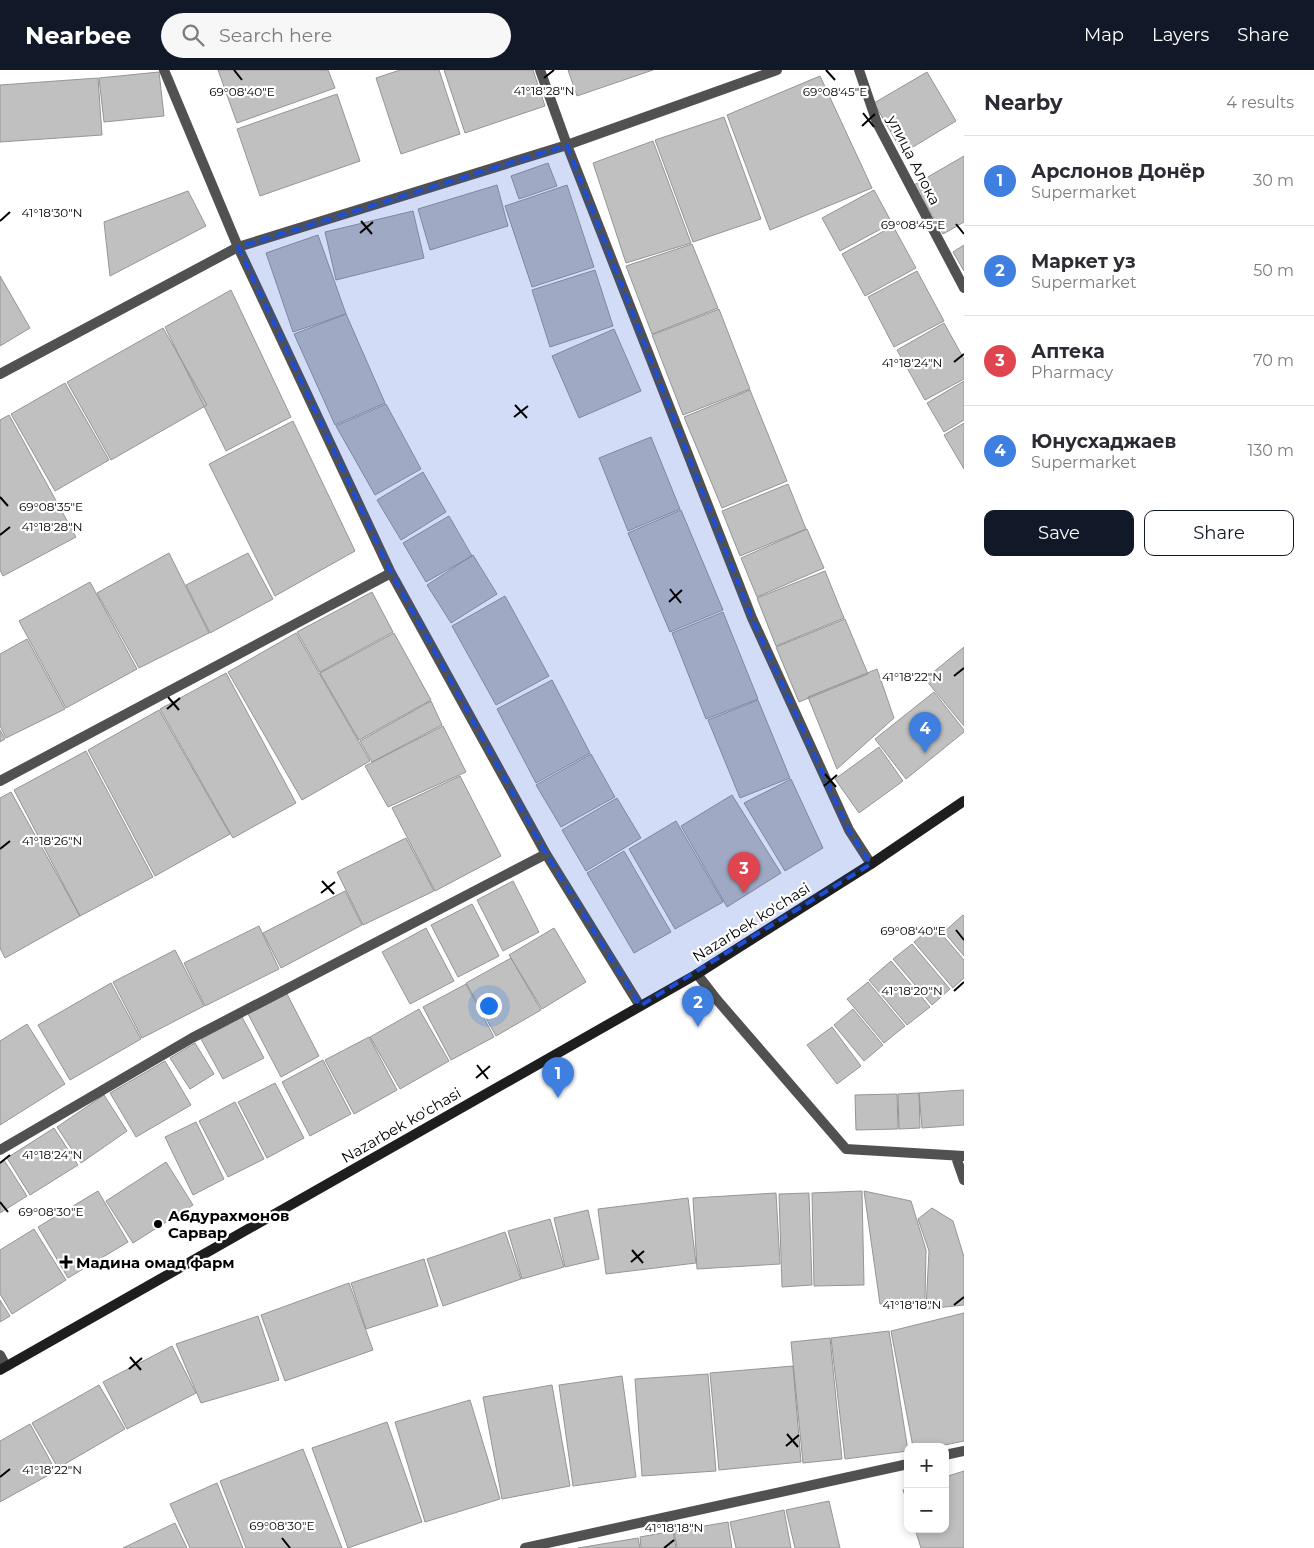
<!DOCTYPE html>
<meta charset="utf-8">
<style>
:root{--surface:#fff;--page:#f7f7f7;--text:#2b2b33;--muted:#7c7c81;--line:#e1e1e2;--accent:#111827}
body{margin:0;font-family:Montserrat,sans-serif;background:var(--page);color:var(--text)}
.controls{position:absolute;right:15px;bottom:15px;display:grid;overflow:hidden;border-radius:10px;box-shadow:0 2px 8px #0003}
.controls button{width:45px;height:45px;display:grid;place-items:center;padding:0;border:0;border-bottom:1px solid var(--line);background:var(--surface);color:var(--text);font:25px sans-serif}
.you{position:absolute;left:488px;top:935px;width:18px;height:18px;margin:-12px;border:4px solid #fff;border-radius:50%;background:#1a73e8;box-shadow:0 0 0 8px #1a73e833}
.badge{display:grid;place-items:center;width:32px;height:32px;border-radius:50%;background:var(--accent);color:#fff;font-size:16px;font-weight:700}
.pin{position:absolute;translate:-50% -41px;filter:drop-shadow(0 1px 2px #0008)}
.pin::after{content:'';position:absolute;top:26px;width:18px;height:15px;background:inherit;clip-path:polygon(0 0,100% 0,50% 100%)}
.list{margin:0;padding:0;list-style:none}
h2{display:flex;justify-content:space-between;align-items:center;height:65px;margin:0;padding:0 20px;font-size:21px}
h2 small{font-size:16px;font-weight:400;color:var(--muted)}
.list li{display:grid;grid-template-columns:32px 1fr auto;gap:15px;align-items:center;box-sizing:border-box;height:90px;padding:0 20px;border-top:1px solid var(--line)}
.list b{display:block;font-size:19px;white-space:nowrap}
.list p{margin:0;font-size:16px;white-space:nowrap;color:var(--muted)}
.list em{font-size:16px;font-style:normal;color:var(--muted)}
.actions{display:flex;gap:10px;padding:15px 20px}
.actions a{flex:1;padding:11px 0;border:1px solid var(--accent);border-radius:10px;text-align:center;font-size:18px;color:var(--accent)}
.actions .main{background:var(--accent);color:#fff}
.icon{flex:none;width:28px;height:28px;fill:none;stroke:currentColor;stroke-width:2;stroke-linecap:round;stroke-linejoin:round}
.map{position:relative;flex:none;width:964px;height:1478px;overflow:hidden}
header{display:flex;align-items:center;gap:30px;box-sizing:border-box;height:70px;padding:0 25px;background:var(--accent);color:#fff}
header strong{font-size:24px}
nav{display:flex;gap:28px;margin-inline-start:auto;font-size:18px}
.search{width:350px;height:45px;background:var(--page);display:flex;align-items:center;gap:12px;box-sizing:border-box;padding:0 18px;border-radius:28px;color:var(--muted);font-size:19px}
main{display:flex}
aside{flex:1;background:var(--surface)}
.map>svg:first-child{display:block}
.building{fill:#c0c0c0;stroke:#959595}
.lines{fill:none;stroke-linecap:round;stroke-linejoin:round}
.minor{stroke:#515151;stroke-width:10}
.secondary{stroke:#1e1e1e;stroke-width:10}
.marked{fill:#1d4ed8;fill-opacity:0.2;stroke:#1d4ed8;stroke-width:4;stroke-dasharray:10 6;stroke-linejoin:round}
.ticks{fill:none;stroke:#000;stroke-width:2}
.poi-dot{fill:#000;stroke:#fff;stroke-width:2}
.labels{text-anchor:middle;dominant-baseline:central;stroke-width:4.5;stroke-linejoin:round;paint-order:stroke}
.street-label{font-size:15px;fill:#000;stroke:#fff}
.poi-label{font-size:15px;font-weight:bold;fill:#000;stroke:#fff;text-anchor:start}
.ticks-label{font-size:12px;text-anchor:middle;fill:#000;stroke:#fff;stroke-width:4.5;stroke-linejoin:round;paint-order:stroke}
</style>
<header>
<strong>Nearbee</strong>
<div class="search"><svg class="icon" aria-label="search" viewBox="0 0 24 24"><circle cx="10" cy="10" r="6"/><path d="M15 15l6 6"/></svg>Search here</div>
<nav><a>Map</a><a>Layers</a><a>Share</a></nav>
</header>
<main>
<div class="map">
<svg width="964" height="1478" viewBox="0 0 964 1478">
<rect width="100%" height="100%" fill="#fff"/>
<!-- building -->
<path class="building" d="M218,0H328L335,18L237,53Z
M400,0H439L460,64L401,84L376,8Z
M444,0H533L545,36L465,63Z
M568,0H653L577,26Z
M159,2L164,46L104,52L99,8Z
M927,2L956,51L903,83L874,33Z
M820,6L872,118L770,160L727,45Z
M98,8L102,65L0,72V15Z
M337,24L360,91L260,126L237,59Z
M724,47L761,149L693,172L655,70Z
M653,71L691,173L626,193L593,93Z
M964,86V152L943,164L914,115Z
M548,93L557,116L519,129L511,106Z
M497,115L508,156L430,180L418,139Z
M567,115L594,197L532,217L505,136Z
M874,120L892,153L840,181L822,148Z
M188,121L206,156L110,206L104,152Z
M413,141L424,188L336,210L325,162Z
M893,156L916,198L865,226L842,184Z
M318,165L346,244L293,262L266,183Z
M692,174L718,238L652,264L626,196Z
M964,175V201L953,182Z
M595,200L613,256L550,277L532,220Z
M917,201L944,251L894,277L868,227Z
M0,206L30,258L0,276Z
M231,220L291,347L226,381L165,257Z
M719,239L750,319L683,345L652,265Z
M346,244L385,333L335,355L294,264Z
M944,253L964,289V309L925,330L897,280Z
M163,258L207,335L111,390L67,312Z
M614,259L641,321L579,348L552,286Z
M964,311V350L944,362L927,333Z
M65,313L109,390L55,421L11,344Z
M750,320L787,411L722,438L684,347Z
M386,334L421,399L375,425L336,356Z
M9,345L76,467L3,506L0,500V350Z
M293,351L355,481L275,526L209,394Z
M964,353V399L944,365Z
M651,367L680,439L628,461L599,388Z
M423,402L446,442L401,470L377,430Z
M788,414L806,459L740,486L722,441Z
M681,440L723,540L670,562L628,463Z
M449,446L472,486L426,512L403,473Z
M807,459L824,498L757,527L741,488Z
M169,483L209,563L139,598L97,523Z
M248,483L273,529L210,563L186,515Z
M473,485L497,524L451,553L427,515Z
M825,501L844,548L776,576L757,528Z
M90,512L137,599L66,638L19,551Z
M372,522L393,562L320,602L297,562Z
M505,526L549,606L496,635L452,556Z
M723,542L758,629L706,649L672,563Z
M845,549L868,604L799,632L776,577Z
M296,563L370,691L302,730L228,602Z
M394,563L431,630L359,670L320,603Z
M27,569L65,639L6,668L0,656V584Z
M964,577V656L925,609Z
M877,599L894,648L837,699L808,627Z
M226,603L296,733L233,768L160,639Z
M552,610L590,683L536,713L497,639Z
M934,622L964,660V662L906,709L875,669Z
M758,630L790,708L740,728L708,650Z
M431,631L442,655L372,692L360,671Z
M159,640L230,764L155,806L88,680Z
M443,656L466,702L388,737L365,696Z
M0,660L5,669L0,672Z
M879,677L903,711L859,743L835,709Z
M86,681L153,807L80,846L14,720Z
M591,684L615,727L561,757L536,715Z
M460,706L501,786L435,821L392,738Z
M791,709L823,778L785,801L744,733Z
M11,722L80,846L5,888L0,878V728Z
M732,725L781,803L727,837L681,756Z
M617,728L641,768L586,801L562,760Z
M676,751L723,832L675,859L629,779Z
M406,768L434,821L363,855L337,802Z
M624,781L671,862L634,883L587,803Z
M513,811L539,862L503,881L477,830Z
M345,821L362,855L281,898L263,863Z
M472,834L499,886L458,907L431,855Z
M963,845L964,846V886L944,862Z
M934,855L964,890V908L953,918L914,872Z
M259,856L279,899L205,936L184,893Z
M426,858L454,911L410,934L382,882Z
M554,858L586,912L542,939L509,885Z
M912,874L950,919L932,935L893,889Z
M175,880L204,936L142,968L113,912Z
M511,888L541,940L496,966L466,913Z
M891,891L930,937L907,955L869,910Z
M868,912L905,956L884,973L847,929Z
M111,913L141,969L70,1010L38,955Z
M466,914L494,967L451,990L423,937Z
M287,924L319,986L281,1007L248,944Z
M419,939L449,991L400,1019L370,967Z
M853,939L883,975L864,991L834,955Z
M242,947L264,988L223,1009L201,969Z
M27,954L65,1014L0,1055V971Z
M832,957L861,996L837,1014L807,975Z
M369,967L397,1020L354,1044L325,990Z
M195,973L214,1004L190,1019L170,988Z
M323,990L351,1044L310,1066L282,1012Z
M165,991L191,1035L136,1067L110,1023Z
M275,1013L304,1068L267,1088L238,1032Z
M964,1020V1055L922,1058L919,1023Z
M919,1023L920,1058L899,1059L898,1024Z
M897,1024L898,1059L856,1060L855,1025Z
M104,1025L127,1061L81,1093L57,1057Z
M235,1032L264,1089L228,1107L199,1051Z
M196,1052L224,1109L193,1125L165,1067Z
M54,1058L78,1095L30,1125L7,1088Z
M4,1090L27,1126L0,1143V1093Z
M166,1092L193,1135L133,1173L106,1131Z
M98,1121L128,1172L68,1208L38,1157Z
M862,1121L864,1215L814,1216L812,1123Z
M864,1121L911,1131L926,1180L925,1230L880,1234Z
M776,1123L780,1194L697,1199L693,1128Z
M809,1123L812,1215L782,1217L779,1124Z
M688,1128L696,1193L606,1204L598,1139Z
M932,1138L953,1151L964,1187V1235L926,1239L929,1181L918,1149Z
M588,1140L599,1189L565,1197L554,1148Z
M550,1149L564,1197L522,1209L508,1161Z
M34,1159L66,1210L12,1244L0,1224V1180Z
M505,1162L521,1209L443,1236L427,1189Z
M424,1189L438,1236L366,1259L351,1213Z
M349,1213L373,1280L285,1311L261,1245Z
M0,1230L10,1246L0,1252Z
M964,1243V1371L935,1377H913L891,1261Z
M258,1246L279,1310L201,1333L176,1274Z
M889,1261L908,1381L845,1389L831,1268Z
M830,1268L842,1389L803,1393L791,1272Z
M172,1276L196,1323L127,1359L103,1312Z
M793,1296L801,1392L719,1400L710,1303Z
M708,1304L716,1401L642,1406L635,1309Z
M622,1306L636,1407L573,1416L559,1315Z
M99,1315L125,1359L58,1398L32,1353Z
M552,1315L570,1416L502,1429L483,1327Z
M470,1330L500,1429L425,1452L395,1352Z
M387,1352L422,1452L348,1478L312,1378Z
M30,1354L56,1401L0,1432V1371Z
M303,1379L342,1478H246L220,1411Z
M964,1401V1478H921L915,1459H945V1407Z
M217,1413L243,1478H190L170,1434Z
M908,1418V1435L903,1420Z
M829,1431L840,1478H795L786,1440Z
M784,1440L791,1478H736L730,1452Z
M728,1452L732,1478H677L674,1461Z
M175,1453L187,1478H123Z
M673,1461L676,1478H641L640,1467Z
M638,1468L640,1478H578Z"/>
<g class="lines">
<!-- minor -->
<path class="minor" d="M164,0L238,177L391,503L546,784L640,936
M540,0L567,75L752,548L849,760L871,794
M859,0L877,53L964,218
M0,304L238,177L567,75L777,0
M0,711L391,503
M697,904L718,931L846,1079L964,1086
M0,1080L192,968L546,784
M956,1087L964,1110
M0,1285L6,1296
M945,1385L964,1381
M525,1478L908,1394"/>
<!-- secondary -->
<path class="secondary" d="M0,1300L697,904L871,794L964,731"/>
</g>
<!-- marked area -->
<path class="marked" d="M567,75L752,548L849,760L871,794L640,936L546,784L391,503L238,177Z"/>
<!-- ticks -->
<path class="ticks" d="M234,0L242,10M826,0L835,10M544,8L554,0M863,43L874,57M862,56L875,44M0,151L10,142M361,151L372,164M956,154L964,164M360,163L373,152M954,292L964,284M515,335L527,348M514,347L528,336M0,427L8,436M0,465L10,457M670,519L681,533M669,532L682,520M954,606L964,598M168,627L179,640M167,639L180,628M825,704L836,717M824,716L837,705M0,779L10,771M322,811L334,824M321,823L335,812M956,860L964,870M954,921L964,912M477,995L488,1009M476,1008L490,996M0,1093L10,1085M0,1132L8,1142M632,1180L643,1193M631,1192L644,1181M954,1235L964,1227M130,1287L141,1300M129,1299L142,1288M787,1364L798,1377M786,1376L799,1365M0,1407L10,1399M282,1468L290,1478M664,1478L674,1470"/>
<!-- markers -->
<g class="poi-dot">
<circle cx="158" cy="1154" r="5"/>
<path d="M63.5 1184.5h5v5h5v5h-5v5h-5v-5h-5v-5h5z"/>
</g>
<g class="labels">
<!-- street labels -->
<g class="street-label">
<text transform="translate(914 90) rotate(63)">улица Алока</text>
<text transform="translate(751 852) rotate(-32)">Nazarbek ko'chasi</text>
<text transform="translate(401 1055) rotate(-30)">Nazarbek ko'chasi</text>
</g>
<!-- poi labels -->
<g class="poi-label">
<text x="168" y="1145">Абдурахмонов<tspan x="168" dy="17">Сарвар</tspan></text>
<text x="76" y="1192">Мадина омад фарм</text>
</g>
</g>
<g class="ticks-label">
<text x="544" y="25">41°18'28"N</text>
<text x="835" y="26">69°08'45"E</text>
<text x="242" y="26">69°08'40"E</text>
<text x="52" y="147">41°18'30"N</text>
<text x="913" y="159">69°08'45"E</text>
<text x="912" y="297">41°18'24"N</text>
<text x="51" y="441">69°08'35"E</text>
<text x="52" y="461">41°18'28"N</text>
<text x="912" y="611">41°18'22"N</text>
<text x="52" y="775">41°18'26"N</text>
<text x="913" y="865">69°08'40"E</text>
<text x="912" y="925">41°18'20"N</text>
<text x="52" y="1089">41°18'24"N</text>
<text x="51" y="1146">69°08'30"E</text>
<text x="912" y="1239">41°18'18"N</text>
<text x="52" y="1404">41°18'22"N</text>
<text x="282" y="1460">69°08'30"E</text>
<text x="674" y="1462">41°18'18"N</text>
</g>
</svg>
<div class="controls">
<button>+</button>
<button>−</button>
</div>
<div class="you"></div>
<div class="pin badge" style="left:558px;top:1028px;background:#3f7fe0">1</div>
<div class="pin badge" style="left:698px;top:957px;background:#3f7fe0">2</div>
<div class="pin badge" style="left:744px;top:823px;background:#e0444e">3</div>
<div class="pin badge" style="left:925px;top:683px;background:#3f7fe0">4</div>
</div>
<aside>
<h2>Nearby<small>4 results</small></h2>
<ul class="list">
<li><span class="badge" style="background:#3f7fe0">1</span><div><b>Арслонов Донёр</b><p>Supermarket</p></div><em>30 m</em></li>
<li><span class="badge" style="background:#3f7fe0">2</span><div><b>Маркет уз</b><p>Supermarket</p></div><em>50 m</em></li>
<li><span class="badge" style="background:#e0444e">3</span><div><b>Аптека</b><p>Pharmacy</p></div><em>70 m</em></li>
<li><span class="badge" style="background:#3f7fe0">4</span><div><b>Юнусхаджаев</b><p>Supermarket</p></div><em>130 m</em></li>
</ul>
<div class="actions"><a class="main">Save</a><a>Share</a></div>
</aside>
</main>
